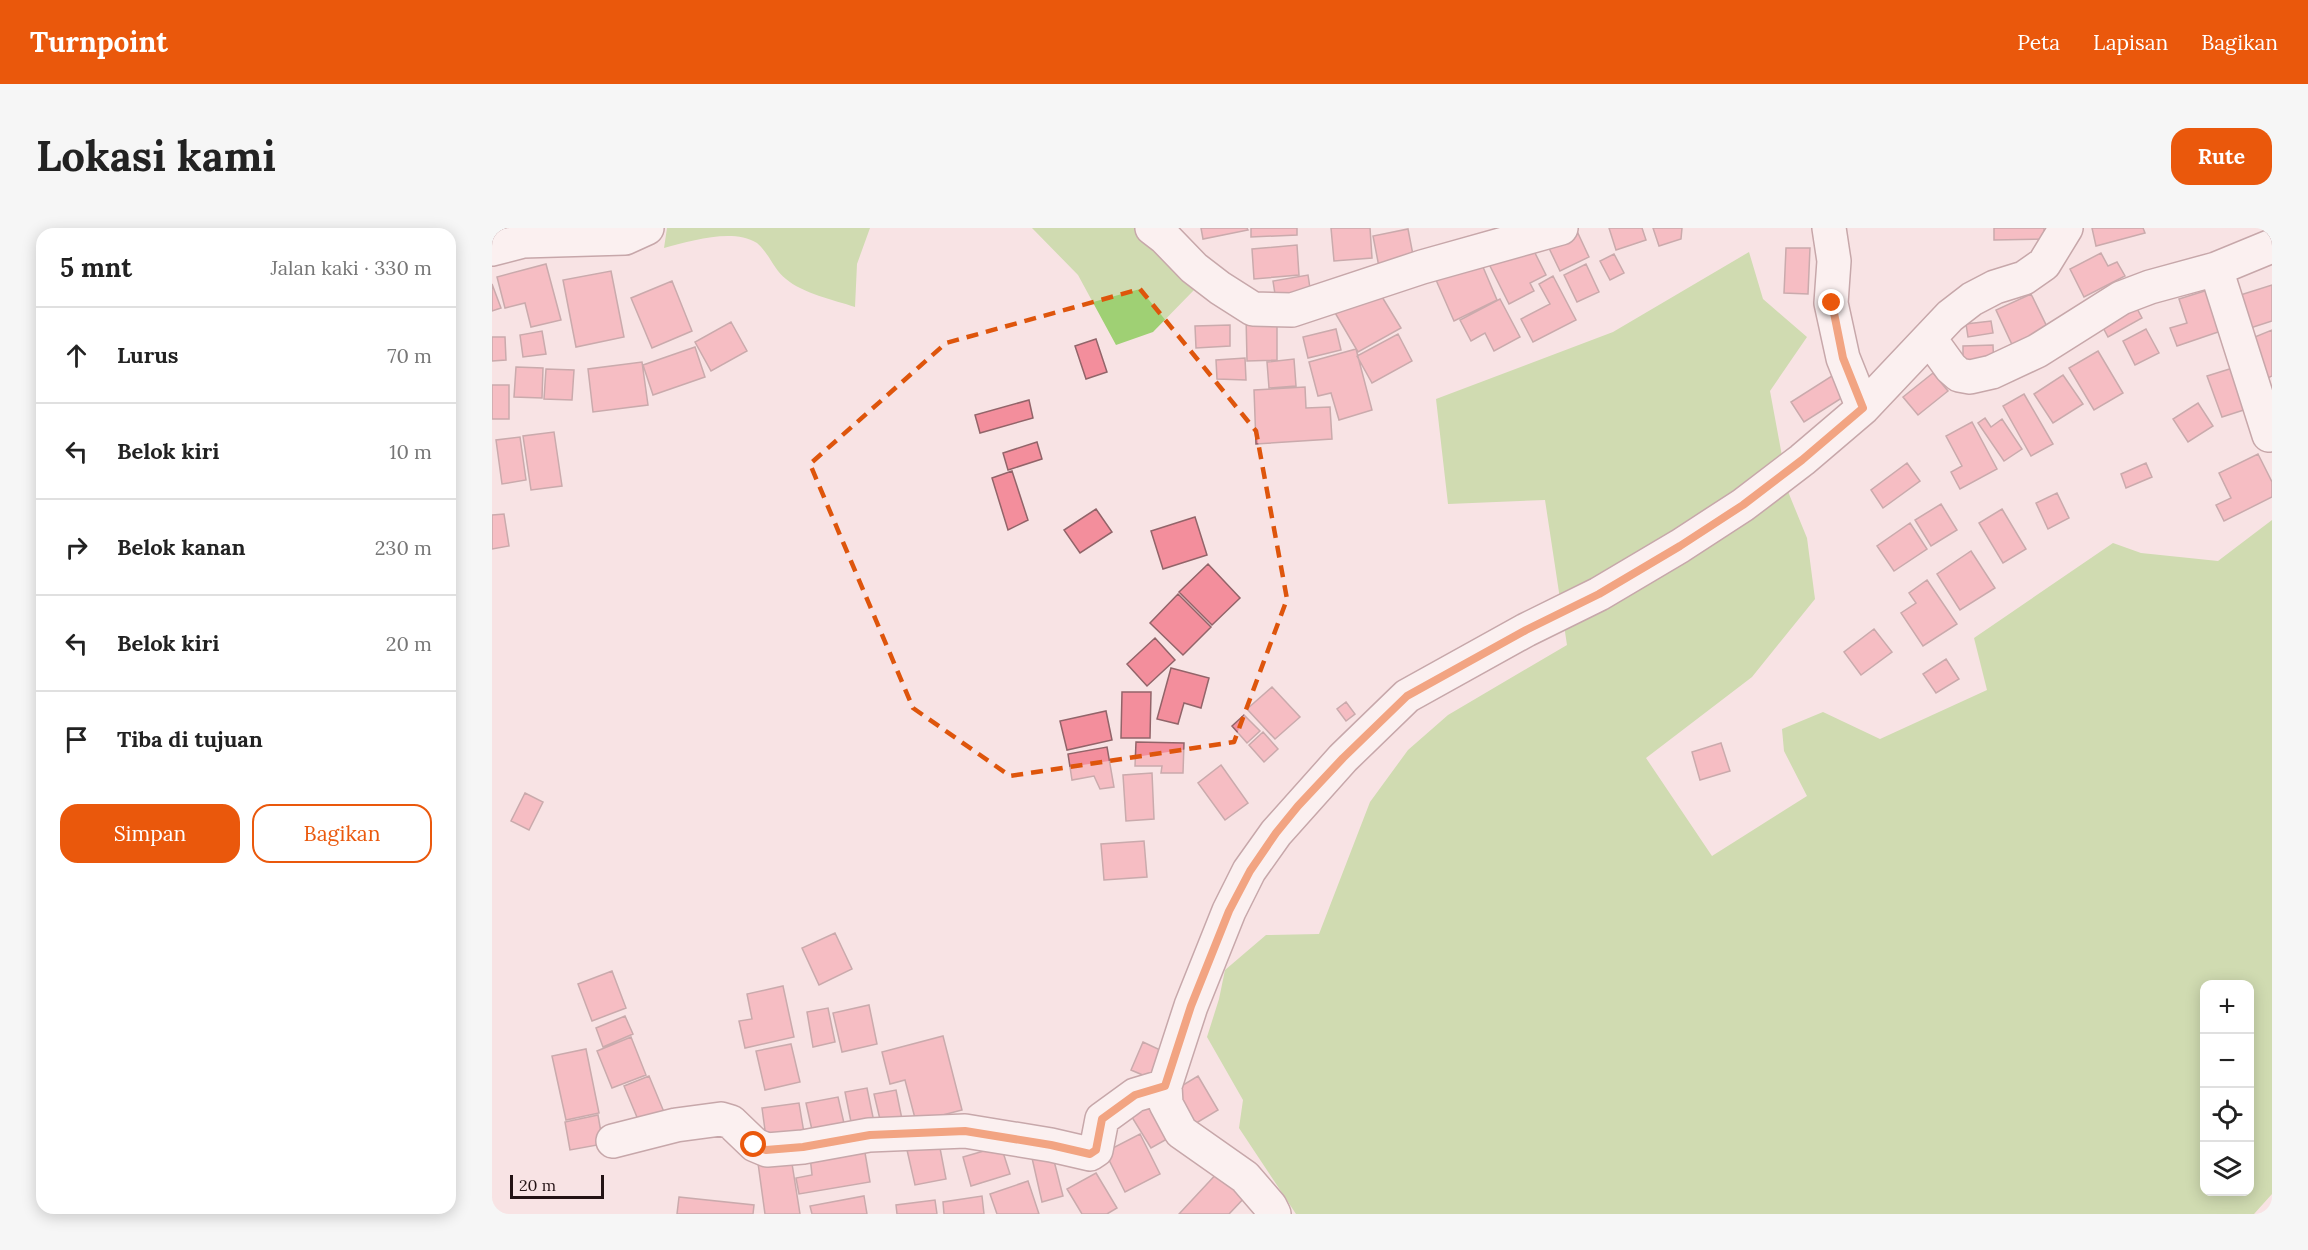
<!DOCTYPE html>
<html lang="id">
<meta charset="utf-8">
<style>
:root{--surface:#fff;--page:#f6f6f6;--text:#222;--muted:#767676;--line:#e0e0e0;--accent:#ea580c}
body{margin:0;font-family:Lora,serif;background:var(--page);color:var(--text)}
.controls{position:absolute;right:18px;bottom:18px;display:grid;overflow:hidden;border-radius:12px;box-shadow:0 3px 15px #0003}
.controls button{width:54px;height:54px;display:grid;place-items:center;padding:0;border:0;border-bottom:2px solid var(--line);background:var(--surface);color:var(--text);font:30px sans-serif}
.scale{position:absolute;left:18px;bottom:15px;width:94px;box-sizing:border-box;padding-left:6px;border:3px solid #231214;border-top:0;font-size:16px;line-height:21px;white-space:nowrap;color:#231214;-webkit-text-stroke:4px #f8e3e4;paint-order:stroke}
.stop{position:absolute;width:18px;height:18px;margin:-14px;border:4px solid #ea580c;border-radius:50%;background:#fff}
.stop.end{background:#ea580c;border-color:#fff;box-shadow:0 2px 6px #0008}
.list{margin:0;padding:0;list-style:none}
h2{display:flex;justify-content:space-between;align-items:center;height:78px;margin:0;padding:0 24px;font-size:26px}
h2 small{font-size:20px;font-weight:400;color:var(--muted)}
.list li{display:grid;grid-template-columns:39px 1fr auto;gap:18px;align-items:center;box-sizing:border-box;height:96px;padding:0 24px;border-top:2px solid var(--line)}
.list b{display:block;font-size:22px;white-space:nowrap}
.list em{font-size:20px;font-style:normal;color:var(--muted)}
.actions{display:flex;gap:12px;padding:18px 24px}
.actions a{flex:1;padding:14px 0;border:2px solid var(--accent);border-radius:18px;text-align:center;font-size:21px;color:var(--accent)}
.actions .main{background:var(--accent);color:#fff}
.icon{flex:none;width:33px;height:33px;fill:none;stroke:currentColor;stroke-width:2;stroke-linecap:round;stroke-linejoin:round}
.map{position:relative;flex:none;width:1780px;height:986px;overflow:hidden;border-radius:18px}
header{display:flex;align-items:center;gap:36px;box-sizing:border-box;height:84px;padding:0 30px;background:var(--accent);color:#fff}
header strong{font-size:28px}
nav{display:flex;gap:33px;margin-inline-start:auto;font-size:21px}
.intro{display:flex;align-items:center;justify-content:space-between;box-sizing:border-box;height:144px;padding:0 36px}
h1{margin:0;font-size:42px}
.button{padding:15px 27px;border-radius:18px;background:var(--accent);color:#fff;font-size:21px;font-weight:700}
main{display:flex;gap:36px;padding:0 36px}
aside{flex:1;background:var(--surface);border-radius:18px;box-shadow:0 3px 15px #0003}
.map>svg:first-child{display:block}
.green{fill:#9fd074;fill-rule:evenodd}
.building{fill:#f38e9c;stroke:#926469;stroke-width:1.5}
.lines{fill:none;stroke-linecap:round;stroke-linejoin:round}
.minor-casing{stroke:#8c5e64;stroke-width:36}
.minor{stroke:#fff;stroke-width:33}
.route{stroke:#ea580c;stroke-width:8}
.marked{fill:none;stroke:#de550c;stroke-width:4.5;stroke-dasharray:12 8;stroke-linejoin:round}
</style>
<header>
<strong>Turnpoint</strong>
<nav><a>Peta</a><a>Lapisan</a><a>Bagikan</a></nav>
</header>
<div class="intro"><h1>Lokasi kami</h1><a class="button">Rute</a></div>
<main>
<aside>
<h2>5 mnt<small>Jalan kaki · 330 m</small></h2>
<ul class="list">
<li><svg class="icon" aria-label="ahead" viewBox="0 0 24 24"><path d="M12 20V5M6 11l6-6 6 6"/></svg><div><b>Lurus</b></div><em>70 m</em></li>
<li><svg class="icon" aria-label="left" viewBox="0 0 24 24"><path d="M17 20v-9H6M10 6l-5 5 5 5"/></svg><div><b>Belok kiri</b></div><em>10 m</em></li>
<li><svg class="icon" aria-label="right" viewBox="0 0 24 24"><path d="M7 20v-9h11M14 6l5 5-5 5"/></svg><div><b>Belok kanan</b></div><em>230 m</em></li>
<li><svg class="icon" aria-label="left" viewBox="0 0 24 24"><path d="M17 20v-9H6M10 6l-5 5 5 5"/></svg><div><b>Belok kiri</b></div><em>20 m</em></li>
<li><svg class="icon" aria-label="arrive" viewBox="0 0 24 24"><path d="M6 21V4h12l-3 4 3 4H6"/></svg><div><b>Tiba di tujuan</b></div></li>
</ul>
<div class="actions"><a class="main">Simpan</a><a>Bagikan</a></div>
</aside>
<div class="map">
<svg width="1780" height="986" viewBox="0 0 1780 986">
<rect width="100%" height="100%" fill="#f8e3e4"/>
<!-- green -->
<path class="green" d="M175,0H378L365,36L363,79C342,72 310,65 294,51C282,42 277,25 265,15C240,0 200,13 172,20Z
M540,0H644L702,62L661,104L624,117L586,47Z
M1257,24L1271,71L1315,109L1278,163L1297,266L1315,310L1323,371L1260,449L1154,530L1220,628L1315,568L1292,523L1290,501L1331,484L1388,511L1495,462L1482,410L1621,315L1649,325L1726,333L1780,292V966L1762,986H804L747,900L751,872L715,809L727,771L733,742L774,707L827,706L878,574L916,522L956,487L1075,417L1053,272L956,276L944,171L1121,104ZM1712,756H1758V964H1712Z"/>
<!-- building -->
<path class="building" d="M709,0H755L756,2L711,11Z
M759,0H805V7L759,9Z
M839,0H878L880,30L842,33Z
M1117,0H1150L1154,12L1124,22Z
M1161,0H1190L1189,11L1167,18Z
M1502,0H1552L1553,11L1502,12Z
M1600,0H1651L1653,5L1604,18Z
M916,1L922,32L887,39L881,8Z
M1084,1L1097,29L1068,43L1054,14Z
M1038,15L1054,47L1038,55L1042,63L1017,76L997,36Z
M805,17L807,47L762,51L760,21Z
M1294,20H1318L1316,66L1292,65Z
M1609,25L1616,38L1625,34L1633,48L1592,69L1578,41Z
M1122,26L1132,45L1118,52L1108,33Z
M988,32L1005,72L962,93L944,52Z
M54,36L69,92L39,99L33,75L13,80L5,49Z
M1094,36L1107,64L1085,74L1072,47Z
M119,43L132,109L84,119L71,52Z
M816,47L820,73L785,79L781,53Z
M1061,48L1084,92L1041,114L1029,91L1058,76L1047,56Z
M180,53L200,103L160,120L139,70Z
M0,56L9,80L0,83Z
M1780,57V93L1752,102L1742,69Z
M884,59L909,100L866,124L842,83Z
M1719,61L1732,102L1685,118L1678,100L1695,95L1687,71Z
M1539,66L1559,107L1523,123L1504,82Z
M1008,71L1028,109L1002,123L993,105L979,113L968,92Z
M1641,73L1650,90L1616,109L1607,92Z
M754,87H785V132L755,133Z
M1499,93L1501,105L1476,109L1474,96Z
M239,94L255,123L219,143L203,114Z
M738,97V118L704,120L703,98Z
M844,101L849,122L816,130L811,109Z
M1654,101L1667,125L1643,137L1631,113Z
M1780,102V148L1765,155L1758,111Z
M50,103L54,126L31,129L28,107Z
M906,106L920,133L880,155L865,128Z
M0,109H13L14,132L0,133Z
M604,111L615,144L594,151L583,118Z
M1501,117L1502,141H1471V118Z
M203,119L213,149L161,167L151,137Z
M864,121L880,182L847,192L839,165L826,168L817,134Z
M1606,123L1631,165L1602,182L1577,140Z
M753,130L754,152L725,151L724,132Z
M802,131L804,158L777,160L775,134Z
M150,134L156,177L101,184L96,141Z
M24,139L51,140L50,170L22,169Z
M1744,139L1758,180L1730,189L1715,148Z
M54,141L82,142L80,172L52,171Z
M1441,145L1456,163L1426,187L1411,169Z
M1343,146L1356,166L1312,194L1299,174Z
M1571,147L1591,176L1561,195L1542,166Z
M0,157H17V191H0Z
M813,159L814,180L838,179L840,211L764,216L762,162Z
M1532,166L1561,216L1539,228L1511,178Z
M537,172L541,190L488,205L483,187Z
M1706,175L1721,198L1696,214L1681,191Z
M1493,190L1499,199L1510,191L1530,221L1512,233L1486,195Z
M1480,194L1505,241L1468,261L1459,244L1470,238L1454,208Z
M62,204L70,258L39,262L31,208Z
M28,209L34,252L10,256L4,212Z
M545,214L550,231L516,242L511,225Z
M1766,226L1780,254V269L1732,293L1724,277L1739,270L1727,245Z
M1415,235L1428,253L1391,280L1379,262Z
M1654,235L1660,249L1634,260L1629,246Z
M520,243L536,292L516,302L500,250Z
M1565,265L1577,290L1556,301L1544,275Z
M1449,276L1465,302L1439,318L1423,292Z
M604,281L620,304L588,325L572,302Z
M1510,281L1534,321L1511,335L1487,295Z
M12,286L17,318L0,321V287Z
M703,289L715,327L671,341L659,303Z
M1418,295L1435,321L1402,343L1385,318Z
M1479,323L1503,360L1468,382L1445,346Z
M716,336L748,370L720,397L687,364Z
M1435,352L1465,396L1431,418L1409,385L1424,375L1417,365Z
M686,366L719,399L691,427L658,395Z
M1382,401L1400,424L1369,447L1352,424Z
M663,410L683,432L655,458L635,436Z
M1454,431L1467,451L1444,465L1431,446Z
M679,440L717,450L709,480L692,475L686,496L665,491Z
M780,459L808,489L783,511L755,481Z
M630,464H659L658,510H629Z
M854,474L863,486L854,493L845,481Z
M614,483L620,512L575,522L568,493Z
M752,487L768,503L755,515L740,498Z
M771,504L786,521L772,534L757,517Z
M644,514L692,515L691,545H669L670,538H643Z
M1229,515L1238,543L1208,552L1200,524Z
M615,519L622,559L608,561L602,548L580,552L576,526Z
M729,537L756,575L733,592L706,555Z
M660,545L662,591L634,593L631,547Z
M33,565L51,574L37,602L19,593Z
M652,613L655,649L612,652L609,616Z
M343,705L360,741L327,757L310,720Z
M120,743L134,780L100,793L86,756Z
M291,758L302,809L253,820L247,793L260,791L255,766Z
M377,777L385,816L350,824L341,785Z
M336,780L343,814L321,819L315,784Z
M133,788L141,806L111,819L104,800Z
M451,808L470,882L424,894L413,852L398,856L390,824Z
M139,809L154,847L120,860L105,823Z
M651,814L679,827L667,854L639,842Z
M299,816L308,854L273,862L264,823Z
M94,821L107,885L74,892L60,828Z
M157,848L172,884L147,894L132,858Z
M706,848L726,882L701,897L681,863Z
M375,860L382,894L360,899L353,864Z
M404,862L411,896L390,900L382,866Z
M346,869L354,904L322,911L314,875Z
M664,871L684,906L659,920L638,886Z
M307,875L313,911L275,917L270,880Z
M106,887L111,916L78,922L73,894Z
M648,906L668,946L633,964L613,924Z
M447,915L454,951L423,957L415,922Z
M509,918L518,946L479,958L471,929Z
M372,919L378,954L307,966L304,950L320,947L318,928Z
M298,923L308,986H273L265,928Z
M560,925L571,968L550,974L540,930Z
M728,942L755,967L737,986H687Z
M604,945L625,980L615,986H590L575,961Z
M536,953L547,986H505L498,966Z
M372,968L375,986H320L318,978Z
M490,968L492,986H452L451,974Z
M187,969L262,977L261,986H185Z
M443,972L445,986H405L404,977Z"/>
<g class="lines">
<defs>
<path id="minor" d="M660,0L673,10L702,40L728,60L761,81L800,82L930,39L1069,0
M1337,0L1342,33L1339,75L1351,130L1371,180
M0,21L31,13L133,10L155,0
M1724,41L1777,207
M1438,111L1459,140L1467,147L1478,149L1500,144L1545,123L1629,70L1658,59L1724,41L1780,18
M121,913L184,897L229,891L239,894L263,917L275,922L311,919L377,907L473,903L559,917L598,926L604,922L610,891L643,867L673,858
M782,986L778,978L753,949L689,904L674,876L673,858L699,778L737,683L757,643L784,605L851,530L915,468L1034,402L1107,366L1188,318L1251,277L1310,232L1371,180L1458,88L1480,71L1503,59L1532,50L1552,36L1574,0"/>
</defs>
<!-- minor casing -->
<use href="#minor" class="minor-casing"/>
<!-- minor -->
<use href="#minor" class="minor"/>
</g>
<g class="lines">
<!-- route -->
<path class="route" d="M262,917L274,922L311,919L378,907L473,903L559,917L598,926L604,922L610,891L643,867L673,858L699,778L737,683L758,643L784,605L806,578L851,530L915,468L1034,402L1107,366L1188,318L1251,277L1310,232L1371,180L1351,130L1340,75"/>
</g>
<!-- marked area -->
<path d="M0 0H1780V986H0ZM648,61L764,203L795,371L742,514L518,548L421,480L318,236L454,115Z" fill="#f8e3e4" fill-opacity=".55" fill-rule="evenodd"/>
<path class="marked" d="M648,61L764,203L795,371L742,514L518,548L421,480L318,236L454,115Z"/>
</svg>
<div class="controls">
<button>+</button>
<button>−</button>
<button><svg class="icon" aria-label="locate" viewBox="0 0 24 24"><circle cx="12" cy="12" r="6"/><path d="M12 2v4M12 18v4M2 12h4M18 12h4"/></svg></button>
<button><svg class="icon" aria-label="layers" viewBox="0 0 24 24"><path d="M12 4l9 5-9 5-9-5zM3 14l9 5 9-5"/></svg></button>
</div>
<div class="scale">20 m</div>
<div class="stop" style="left:262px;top:917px"></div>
<div class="stop end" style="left:1340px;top:75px"></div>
</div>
</main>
